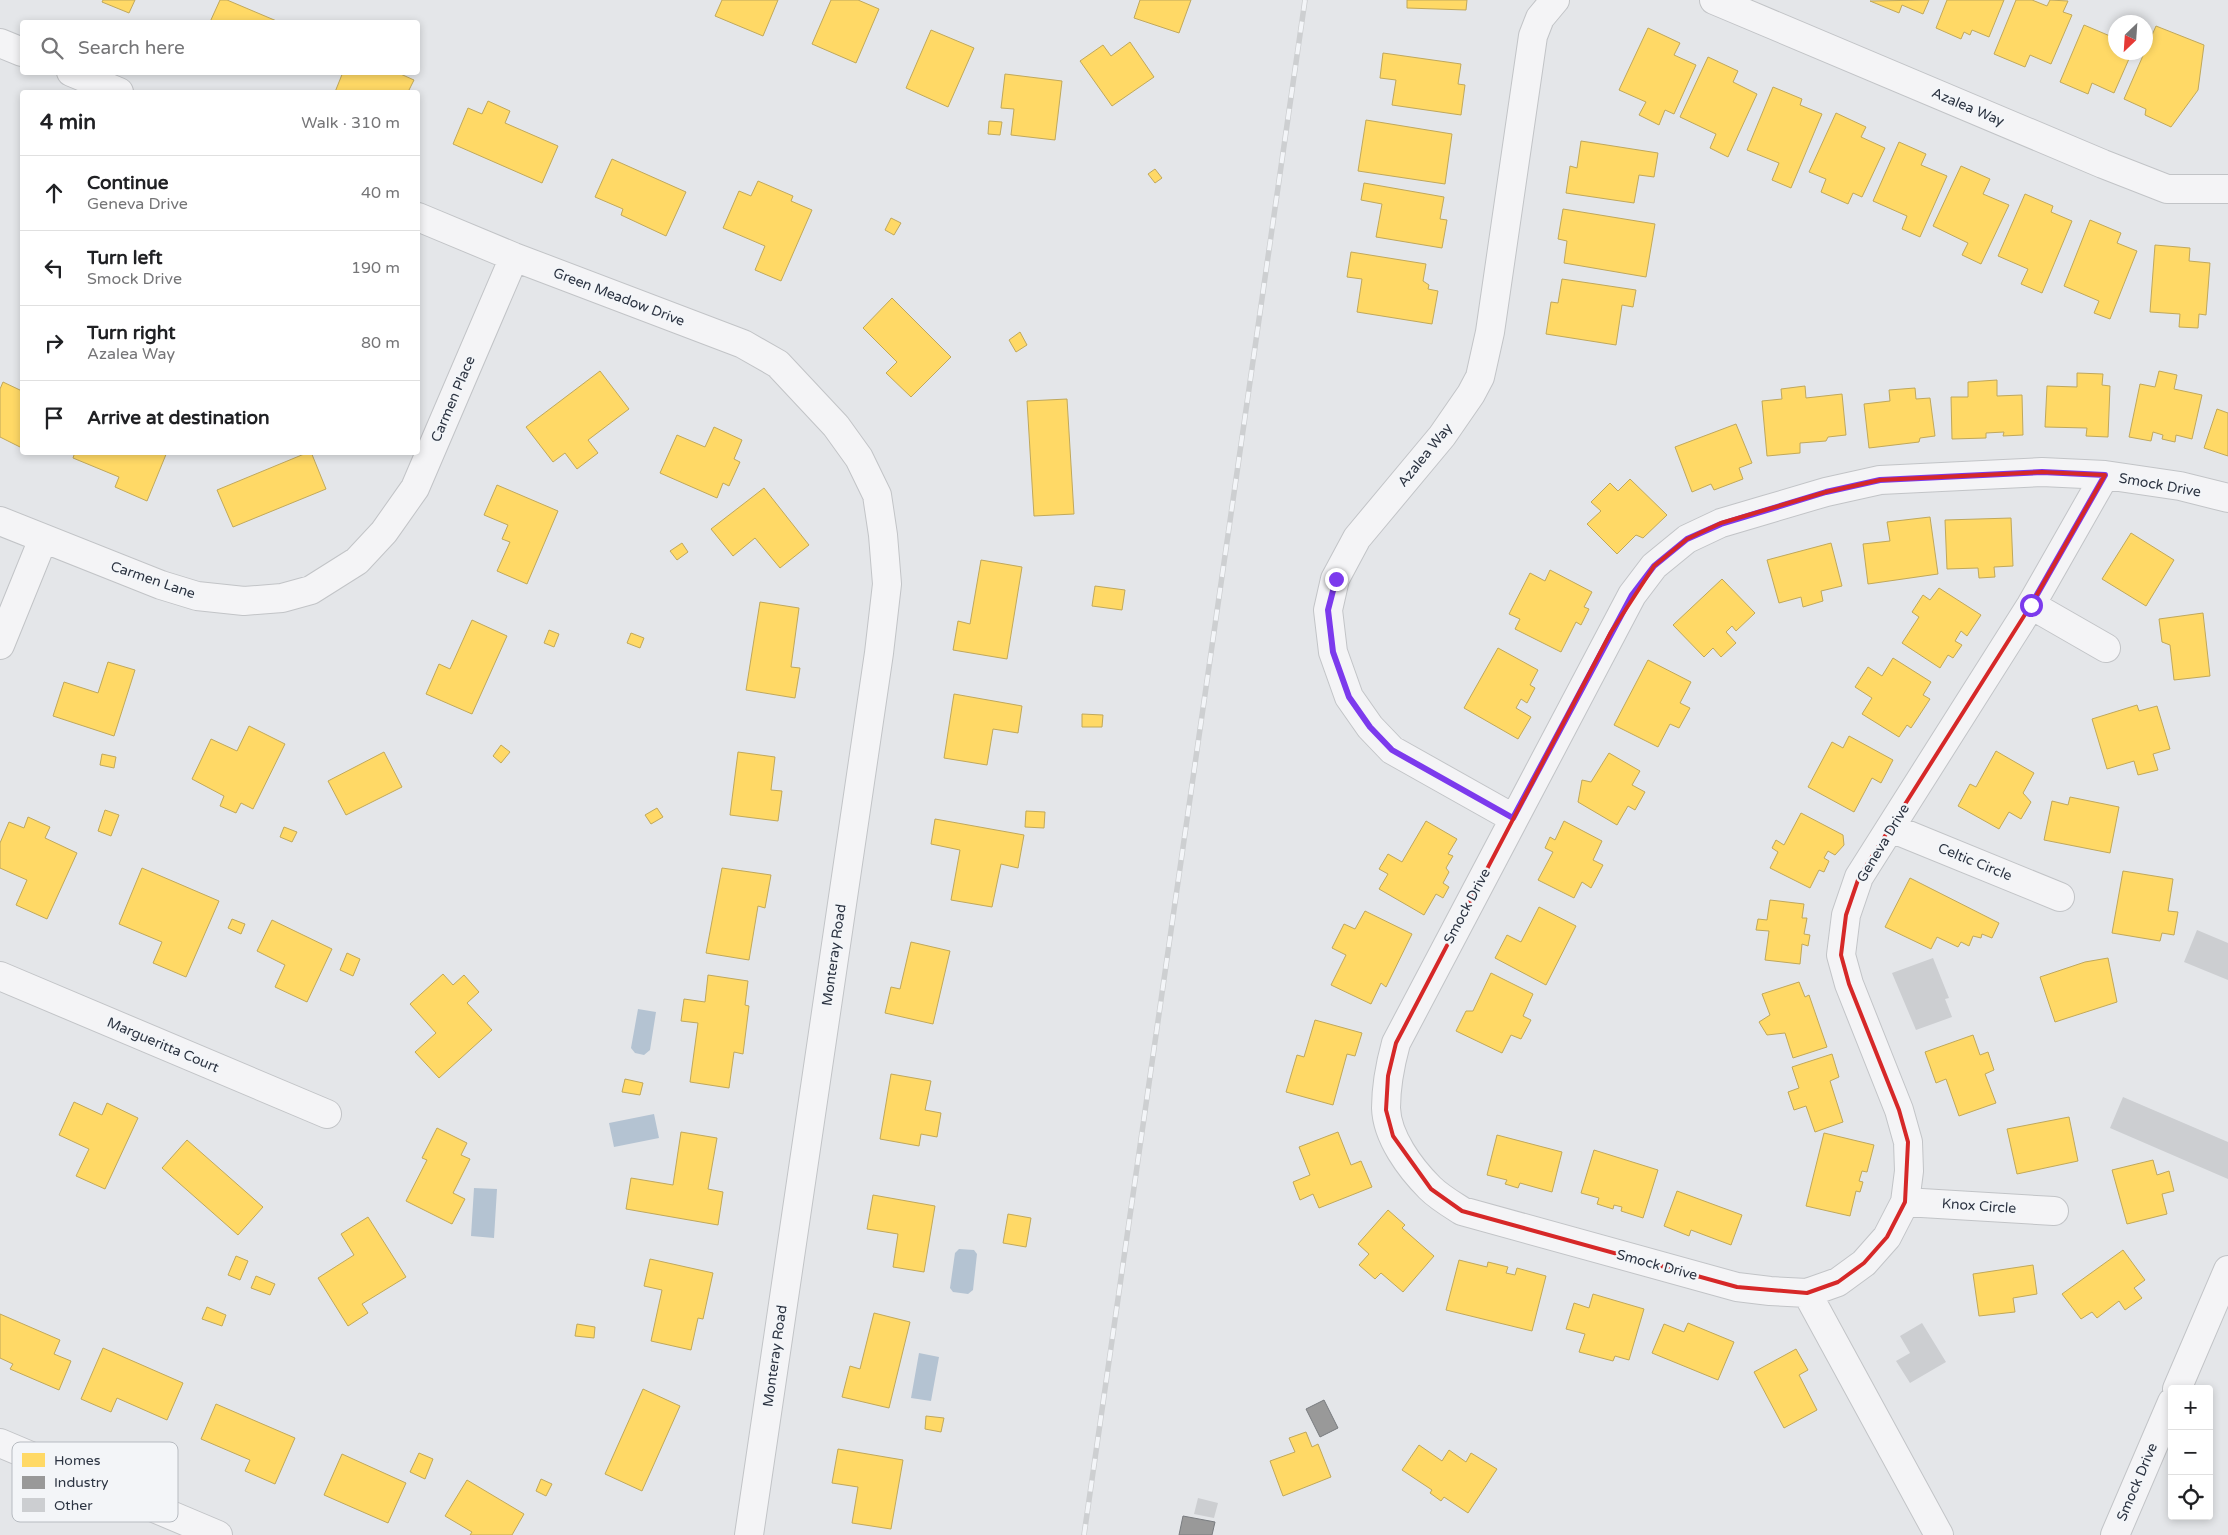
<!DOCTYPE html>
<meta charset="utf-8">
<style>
:root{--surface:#fff;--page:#f6f6f6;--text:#202124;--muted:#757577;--line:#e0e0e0}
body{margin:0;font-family:"Varela Round",sans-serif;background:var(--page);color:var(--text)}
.controls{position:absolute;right:15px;bottom:15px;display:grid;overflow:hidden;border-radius:5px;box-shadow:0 2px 8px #0003}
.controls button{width:45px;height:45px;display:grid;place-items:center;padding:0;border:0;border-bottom:1px solid var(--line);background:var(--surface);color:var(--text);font:25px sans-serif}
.compass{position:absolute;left:2108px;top:15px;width:45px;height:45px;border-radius:50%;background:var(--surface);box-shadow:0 2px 8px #0003;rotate:205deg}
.stop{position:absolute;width:15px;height:15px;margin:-11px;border:4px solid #7c3aed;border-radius:50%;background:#fff}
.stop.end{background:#7c3aed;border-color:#fff;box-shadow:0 1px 5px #0008}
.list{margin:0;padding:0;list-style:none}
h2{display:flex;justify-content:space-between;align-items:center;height:65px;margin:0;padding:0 20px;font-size:21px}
h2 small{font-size:16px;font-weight:400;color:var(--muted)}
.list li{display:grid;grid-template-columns:32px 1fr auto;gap:15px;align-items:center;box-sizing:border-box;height:75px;padding:0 20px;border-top:1px solid var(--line)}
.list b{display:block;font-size:19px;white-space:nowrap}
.list p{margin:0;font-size:16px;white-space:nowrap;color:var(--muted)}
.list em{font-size:16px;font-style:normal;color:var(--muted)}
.icon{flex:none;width:28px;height:28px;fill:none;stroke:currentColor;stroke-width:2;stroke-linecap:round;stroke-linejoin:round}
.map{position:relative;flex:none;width:2228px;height:1535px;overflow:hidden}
.search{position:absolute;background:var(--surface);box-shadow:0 2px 8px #0003;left:20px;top:20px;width:400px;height:55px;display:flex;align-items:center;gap:12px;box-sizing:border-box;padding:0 18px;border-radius:5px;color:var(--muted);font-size:19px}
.panel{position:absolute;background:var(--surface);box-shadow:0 2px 8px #0003;left:20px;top:90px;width:400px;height:365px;border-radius:5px}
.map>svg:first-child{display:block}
.water{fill:#b4c3d2}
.homes{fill:#ffd966;stroke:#c0a85b}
.industry{fill:#999;stroke:#787b7f}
.building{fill:#ccced1}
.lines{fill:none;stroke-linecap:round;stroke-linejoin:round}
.minor-casing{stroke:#c2c4c7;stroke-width:30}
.minor{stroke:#f4f4f6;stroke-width:28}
.rail-casing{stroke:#cdcfd1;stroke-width:5.5}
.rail{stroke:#f3f5f8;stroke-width:4;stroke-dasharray:11;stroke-linecap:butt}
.route{stroke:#7c3aed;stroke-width:6}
.marked{fill:none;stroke:#d62828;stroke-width:4;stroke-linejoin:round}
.labels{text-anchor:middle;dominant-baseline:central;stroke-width:5;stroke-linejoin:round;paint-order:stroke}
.street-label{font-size:14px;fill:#2c3442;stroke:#f3f5f8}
.key{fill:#f3f5f8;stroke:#b7bbc1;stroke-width:1}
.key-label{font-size:14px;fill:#2c3442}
</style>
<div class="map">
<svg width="2228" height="1535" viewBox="0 0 2228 1535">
<rect width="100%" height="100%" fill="#e4e6e9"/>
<!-- water -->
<path class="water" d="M638,1009L656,1012L650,1050L644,1055L635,1053L631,1048Z
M654,1114L659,1138L614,1147L609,1123Z
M474,1188L497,1189L494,1238L471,1236Z
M959,1249L974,1250L977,1254L973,1290L968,1294L953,1292L950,1288L955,1253Z
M919,1353L939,1357L931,1401L911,1398Z"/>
<!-- homes -->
<path class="homes" d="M103,0H135L129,13L102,2Z
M220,0H227L279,22H210Z
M722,0H778L763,36L715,16Z
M831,0H858L879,9L856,63L812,44Z
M1140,0H1191L1179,33L1134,18Z
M1407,0H1467L1466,10L1407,8Z
M1929,0L1923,14L1902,5L1899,13L1870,1Z
M1947,0H2004L1989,37L1972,30L1970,35L1964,32L1961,39L1936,28Z
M2016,0H2032L2047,6L2050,0L2068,1L2063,12L2072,15L2051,64L2030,55L2025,67L1994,54Z
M2116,24V52H2132L2114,93L2092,83L2088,94L2060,82L2084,25L2110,36Z
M2156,26L2204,45L2198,90L2171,127L2145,115L2146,109L2124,99Z
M1648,28L1680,43L1674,55L1696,65L1674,114L1665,110L1659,125L1639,115L1646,102L1619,90Z
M931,30L974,48L948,107L906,88Z
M1130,42L1154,77L1112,106L1080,61L1103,45L1111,56Z
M1383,53L1461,64L1458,84L1465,85L1461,115L1392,105L1396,80L1380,78Z
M1708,57L1738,71L1733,82L1757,94L1728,157L1710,148L1716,134L1680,117Z
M343,72H396L414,80L408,92H335Z
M1005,74L1062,81L1055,140L1011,135L1014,109L1001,108Z
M1773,87L1802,99L1800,105L1822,114L1791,188L1772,180L1779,163L1747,150Z
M488,101L510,111L505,123L558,146L542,183L453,144L468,108L482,114Z
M1836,113L1866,127L1861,137L1885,148L1862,197L1853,193L1848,204L1821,192L1826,179L1809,172Z
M1366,120L1452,134L1445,184L1358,171Z
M989,121L1002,122L1000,135L988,134Z
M1581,141L1658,153L1654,177L1639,175L1634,203L1566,193L1570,166L1577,168Z
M1899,142L1926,154L1921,165L1947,176L1920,237L1902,229L1907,216L1873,201Z
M612,159L686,192L666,236L621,215L623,209L595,197Z
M1961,166L1990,179L1983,194L2009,205L1981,264L1962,255L1968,243L1933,226Z
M1155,169L1162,178L1155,183L1148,174Z
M758,181L793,196L791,201L812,210L781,281L755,270L765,246L723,228L739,191L751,196Z
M1364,183L1444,197L1440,219L1447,220L1442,248L1376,237L1382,204L1361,200Z
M2025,194L2053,206L2051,212L2072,221L2042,293L2021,284L2028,269L1998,256Z
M1563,209L1655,224L1646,277L1564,263L1567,241L1558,239Z
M891,218L901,223L894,235L885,230Z
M2090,220L2121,233L2117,243L2137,251L2110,319L2094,313L2099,301L2064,286Z
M2155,245L2190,248L2189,261L2210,263L2206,315L2199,314L2198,328L2179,327L2180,314L2150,312Z
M1351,252L1426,264L1423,281L1429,285L1428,289L1438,291L1432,324L1357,312L1362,279L1347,277Z
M1562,279L1636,290L1633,307L1622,305L1616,345L1546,334L1551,302L1558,303Z
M892,298L951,357L911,397L886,373L897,362L863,328Z
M1020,332L1027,345L1016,352L1009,340Z
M600,371L629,409L588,440L598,453L577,469L565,453L553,462L526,427Z
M2159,371L2177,375L2174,389L2202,395L2192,439L2176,435L2175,442L2162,439L2163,435L2153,432L2151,441L2129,437L2140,384L2155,387Z
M2077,373L2103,374L2102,385L2110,386L2108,437L2086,436L2087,428L2045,427L2047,386L2077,387Z
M1997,380V396L2022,395L2023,435L2003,436L2004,432L1986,433V438L1952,439L1951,397H1968V382Z
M3,382L22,391V448L0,437V389Z
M1805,386L1806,398L1842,394L1846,435L1828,437L1826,441L1800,443V453L1767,456L1762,401L1782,399L1781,389Z
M1915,388L1916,399L1930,398L1935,436L1920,438L1919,442L1869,448L1864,404L1890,401L1889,390Z
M1067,399L1074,514L1034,516L1027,401Z
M2217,409L2228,413V456L2204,448Z
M1736,424L1752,463L1739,468L1743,479L1714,490L1711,484L1692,492L1675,447Z
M714,427L742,440L734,459L740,462L729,486L723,483L717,498L660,473L677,435L705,447Z
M75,452H167L147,501L115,487L119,477L73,458Z
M309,452H311L326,489L233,527L217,490Z
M1630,479L1667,515L1643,538L1636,535L1617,554L1587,524L1601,511L1591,502L1610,483L1618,491Z
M497,485L558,511L527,584L497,571L510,542L502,539L508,525L484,515Z
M764,488L809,545L780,568L755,538L733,556L711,529Z
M1930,517L1938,574L1868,584L1863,544L1890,541L1887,522Z
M2011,518L2013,566L1994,567L1995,577L1979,578L1978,568L1947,569L1945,520Z
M2131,533L2174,560L2146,606L2102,579Z
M682,543L688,552L677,560L670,551Z
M1831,543L1842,586L1821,591L1823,601L1803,607L1801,597L1779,603L1767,560Z
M981,560L1022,567L1007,659L953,650L958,621L970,624Z
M1550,570L1592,592L1584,607L1589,609L1581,625L1576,622L1561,652L1515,629L1520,619L1509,614L1530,573L1545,581Z
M1722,579L1755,613L1736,631L1732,626L1726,632L1736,643L1721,657L1713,648L1704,657L1673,625Z
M1095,586L1125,590L1122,610L1092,606Z
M1939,588L1981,615L1967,636L1961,631L1955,641L1962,645L1953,658L1948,655L1940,668L1902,643L1919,617L1912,612L1923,595L1930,600Z
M760,602L799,608L791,667L800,668L795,698L746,690Z
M2203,613L2210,676L2174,680L2170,645L2162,642L2159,619Z
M472,620L507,636L472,714L426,694L439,664L450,669Z
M549,630L559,634L554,647L544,643Z
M631,633L644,638L640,648L627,643Z
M1498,648L1538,670L1530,685L1535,688L1527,703L1521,699L1516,708L1531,717L1518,739L1464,708Z
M1893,658L1931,682L1923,695L1930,699L1911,728L1907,725L1899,737L1862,714L1872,698L1855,687L1868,667L1882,676Z
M1648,660L1691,682L1680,703L1690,708L1679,728L1670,724L1658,747L1614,725Z
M108,662L135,670L114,736L53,716L64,682L98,693Z
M954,694L1022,706L1018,733L993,729L987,765L944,758Z
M2137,705L2139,711L2157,706L2170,749L2153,754L2158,770L2138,775L2134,761L2107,769L2092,719Z
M1082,714L1103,715L1102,727H1082Z
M249,726L285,744L253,809L241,803L236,813L220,806L224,796L192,779L211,739L237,751Z
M1849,736L1893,760L1881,783L1872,778L1854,812L1808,787L1832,742L1843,748Z
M501,745L510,752L501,763L493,756Z
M1996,751L2034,773L2023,793L2031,802L2021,819L2009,812L1999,829L1958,806L1970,784L1976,787Z
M384,752L402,787L346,815L328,781Z
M738,752L775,757L771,790L782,791L778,821L730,815Z
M1609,753L1640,771L1632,785L1645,792L1635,810L1628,806L1617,825L1578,802L1582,780L1591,782Z
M102,754L116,757L114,768L100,765Z
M2070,797L2119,807L2110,853L2044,840L2052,801L2068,805Z
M657,808L663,817L651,824L645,815Z
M105,810L119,815L111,836L98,831Z
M1026,811L1045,812L1044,828L1025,827Z
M1801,813L1843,835L1844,845L1835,855L1828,851L1824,858L1829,861L1824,872L1819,870L1810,888L1770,868L1778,852L1772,848L1776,840L1784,845Z
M28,817L50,827L45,838L77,853L47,919L16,905L27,880L0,868V843L9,822L24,828Z
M935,819L1024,835L1018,868L1001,864L992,907L951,900L960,850L931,844Z
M1426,821L1457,839L1448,854L1453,856L1446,868L1449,872L1443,883L1449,887L1443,898L1436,894L1424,915L1379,889L1388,874L1379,869L1388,854L1402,862Z
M1564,821L1602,841L1593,860L1603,865L1591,888L1582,882L1574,898L1538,880L1553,852L1545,848L1550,837L1555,840Z
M284,827L297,832L292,842L280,837Z
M142,868L219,901L186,977L153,963L162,942L119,924Z
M722,868L771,875L765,908L758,906L749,960L706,953Z
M2123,871L2173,879L2168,911L2178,912L2174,935L2162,933L2160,941L2112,933Z
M1910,878L1999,923L1992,938L1982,934L1981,938L1973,936L1969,946L1961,942L1958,947L1937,937L1931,949L1885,927Z
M1770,900L1804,904L1802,918H1807L1804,934L1810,935L1808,946L1802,944L1800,964L1765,960L1769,931L1756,930L1758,919L1767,920Z
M1539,907L1576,926L1546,985L1495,958L1507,935L1521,942Z
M1365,911L1412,934L1386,987L1381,983L1371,1004L1331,985L1346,955L1332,948L1344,924L1355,929Z
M232,919L245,924L241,934L228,928Z
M272,920L332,949L307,1002L275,987L285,965L257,951Z
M911,942L950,951L933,1024L885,1013L891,987L900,989Z
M347,953L360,959L353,976L340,970Z
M2108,958L2117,1002L2055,1022L2040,977L2085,962Z
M1491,973L1533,994L1523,1016L1531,1020L1521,1039L1511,1035L1502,1053L1456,1031L1466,1011H1473Z
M443,974L453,985L464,975L479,992L467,1003L492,1030L439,1078L415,1052L436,1033L410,1004Z
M708,975L748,981L745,1005L749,1006L743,1054L734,1052L729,1088L690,1082L698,1023L681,1021L684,999L705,1002Z
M1799,982L1805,997L1809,995L1827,1047L1793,1058L1785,1033L1767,1035L1759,1022L1770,1015L1762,994Z
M1315,1020L1362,1033L1355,1056L1347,1054L1333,1105L1286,1092L1297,1055L1304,1057Z
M1973,1035L1980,1055L1988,1052L1994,1070L1985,1074L1996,1103L1959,1116L1946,1079L1936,1083L1925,1052Z
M1832,1054L1839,1077L1830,1081L1843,1122L1815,1132L1806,1106L1794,1110L1788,1092L1799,1088L1792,1067Z
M891,1074L931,1081L925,1110L941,1113L937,1137L921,1134L919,1146L880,1139Z
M625,1079L643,1083L640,1095L622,1092Z
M74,1102L102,1115L107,1103L138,1118L105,1189L76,1176L89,1149L59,1135Z
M2069,1117L2078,1161L2017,1174L2007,1129Z
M437,1128L467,1143L461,1155L470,1159L453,1193L465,1199L452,1224L406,1201L427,1160L422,1158Z
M681,1132L717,1138L708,1189L723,1192L718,1225L626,1209L631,1178L673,1185Z
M1338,1132L1351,1165L1361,1161L1372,1187L1319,1208L1313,1194L1300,1200L1293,1182L1310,1175L1299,1147Z
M1824,1133L1874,1145L1867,1172L1862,1171L1859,1181L1863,1182L1860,1192L1856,1191L1850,1216L1806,1206Z
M1497,1135L1562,1152L1552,1192L1520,1183L1518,1188L1505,1184L1507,1180L1487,1175Z
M187,1140L263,1207L238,1235L162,1168Z
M1594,1150L1658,1170L1643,1218L1621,1211L1622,1207L1614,1205L1613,1209L1597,1204L1599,1198L1581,1193Z
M2153,1160L2157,1175L2169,1171L2174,1191L2162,1194L2167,1214L2127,1224L2112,1170Z
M1677,1191L1742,1215L1731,1245L1691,1230L1689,1236L1664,1226Z
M873,1195L935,1206L924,1272L893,1267L898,1234L867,1229Z
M1388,1210L1405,1225L1402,1228L1434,1256L1403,1292L1381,1273L1375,1279L1359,1265L1369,1254L1358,1244Z
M1008,1214L1031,1218L1026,1247L1003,1243Z
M368,1217L406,1277L362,1304L368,1313L348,1326L318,1278L354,1255L341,1234Z
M2123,1250L2145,1280L2134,1288L2142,1298L2125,1310L2119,1301L2097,1318L2092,1312L2081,1319L2062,1294Z
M236,1256L248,1261L240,1280L228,1275Z
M650,1259L713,1273L703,1319L698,1318L691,1350L651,1341L662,1290L644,1286Z
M1459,1260L1487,1267L1488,1262L1508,1267L1506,1273L1515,1275L1517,1268L1546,1276L1532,1331L1446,1310Z
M2033,1265L2037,1294L2013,1298L2015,1312L1979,1316L1973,1274Z
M256,1276L275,1284L270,1295L251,1288Z
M1593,1294L1644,1309L1629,1360L1615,1356L1613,1361L1579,1352L1585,1334L1566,1329L1574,1303L1589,1308Z
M207,1307L226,1315L222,1326L202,1319Z
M874,1313L910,1322L889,1408L842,1397L850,1366L860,1369Z
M0,1314L60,1340L54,1354L71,1361L59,1390L10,1369L13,1364L0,1358Z
M1688,1323L1734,1342L1718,1380L1652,1353L1664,1324L1684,1332Z
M577,1324L595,1327L594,1338L575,1336Z
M103,1348L183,1383L167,1420L117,1398L111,1412L81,1399Z
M1796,1349L1808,1370L1799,1375L1817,1410L1784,1428L1754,1372Z
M643,1389L680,1406L642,1491L605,1474Z
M216,1404L295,1438L275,1484L245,1471L250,1460L201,1439Z
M926,1416L944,1418L941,1432L925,1429Z
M1306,1432L1312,1447L1318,1444L1331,1477L1283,1496L1270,1461L1295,1452L1289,1438Z
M1419,1445L1442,1461L1449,1450L1466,1462L1471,1453L1497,1469L1468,1513L1444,1497L1441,1501L1430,1493L1432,1490L1402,1470Z
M838,1449L903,1460L891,1529L852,1523L858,1487L832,1483Z
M419,1453L433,1459L425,1479L410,1472Z
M342,1454L406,1483L388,1523L324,1495Z
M541,1479L552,1484L546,1496L536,1491Z
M467,1480L524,1514L512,1535H470L472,1532L445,1516Z"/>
<!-- industry -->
<path class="industry" d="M1324,1400L1338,1428L1320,1437L1306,1409Z
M1183,1516L1215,1522L1212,1535H1179Z"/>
<!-- building -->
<path class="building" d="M2197,930L2228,943V980L2184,962Z
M1933,958L1949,998L1945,999L1952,1017L1916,1030L1892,973Z
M2123,1097L2228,1142V1179L2110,1128Z
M1922,1323L1946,1362L1910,1383L1896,1361L1910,1353L1900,1336Z
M1198,1498L1218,1503L1214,1518L1194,1514Z"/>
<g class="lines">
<defs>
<path id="minor" d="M1714,0L2103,164L2167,189H2228
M0,43L22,52
M71,72L119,92
M418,217L514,257L743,344L778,364L836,426L859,458L877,495L883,535L887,584L879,653L749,1535
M0,521L161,585L197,596L244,601L282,598L311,590L357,561L384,532L415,488L514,257
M2031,605L2106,648
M0,645L43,539
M1513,818L1392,750L1370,727L1349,697L1333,652L1328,610L1335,579L1357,538L1442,436L1471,394L1480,377L1490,332L1533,36L1540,18L1555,0
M1891,828L2060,897
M0,976L327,1114
M1905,1202L2054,1211
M1807,1293L1838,1282L1864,1263L1887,1237L1905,1202L1909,1171L1908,1142L1899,1110L1849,984L1841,955L1846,915L1859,877L2031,605L2105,475
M2177,1389L2228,1270
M0,1443L218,1535
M1939,1535L1807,1293L1770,1291L1737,1287L1462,1211C1451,1204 1439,1197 1430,1188C1410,1168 1387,1137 1386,1108C1386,1085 1390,1065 1396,1043L1632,595L1654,566L1687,539L1721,523L1765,510L1826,492L1880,480L2042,472L2105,475L2180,486L2228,498
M2115,1535L2172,1402"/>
</defs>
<!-- minor casing -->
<use href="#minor" class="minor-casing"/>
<!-- minor -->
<use href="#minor" class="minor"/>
<defs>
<path id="rail" d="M1084,1535L1305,0"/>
</defs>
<!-- rail casing -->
<use href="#rail" class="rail-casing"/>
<!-- rail -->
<use href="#rail" class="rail"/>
</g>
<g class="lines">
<!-- route -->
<path class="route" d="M1336,579L1328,610L1333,652L1349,697L1370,727L1392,750L1513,818L1632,595L1654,566L1687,539L1721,524L1826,492L1880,480L2042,472L2105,475L2031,605"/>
</g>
<!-- marked area -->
<path class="marked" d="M2042,472L2105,475L2031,605L1859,877L1846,915L1841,955L1849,984L1899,1110L1908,1142L1905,1202L1887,1237L1864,1263L1838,1282L1807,1293L1737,1287L1462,1211L1431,1189L1393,1136L1386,1110L1388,1076L1396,1043L1611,632L1654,566L1687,539L1721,523L1826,492L1880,480Z"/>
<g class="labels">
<!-- street labels -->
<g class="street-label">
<text transform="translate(1968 107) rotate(23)">Azalea Way</text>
<text transform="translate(619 297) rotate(21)">Green Meadow Drive</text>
<text transform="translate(453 399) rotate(-67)">Carmen Place</text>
<text transform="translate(1425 455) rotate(-51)">Azalea Way</text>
<text transform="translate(2160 485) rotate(10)">Smock Drive</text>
<text transform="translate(153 580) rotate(19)">Carmen Lane</text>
<text transform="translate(1883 843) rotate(-59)">Geneva Drive</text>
<text transform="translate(1975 862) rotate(22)">Celtic Circle</text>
<text transform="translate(1467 906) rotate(-62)">Smock Drive</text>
<text transform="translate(834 955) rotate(-82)">Monteray Road</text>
<text transform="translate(163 1045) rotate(23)">Margueritta Court</text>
<text transform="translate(1979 1206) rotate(4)">Knox Circle</text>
<text transform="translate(1657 1265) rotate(15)">Smock Drive</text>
<text transform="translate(775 1356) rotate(-82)">Monteray Road</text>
<text transform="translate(2137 1482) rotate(-67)">Smock Drive</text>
</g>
</g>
<!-- legend -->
<rect x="12" y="1442" width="166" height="80" rx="8" class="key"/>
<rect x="22" y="1453" width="23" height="14" fill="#ffd966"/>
<rect x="22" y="1476" width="23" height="13" fill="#999"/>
<rect x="22" y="1498" width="23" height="14" fill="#ccced1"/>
<g class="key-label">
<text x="54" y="1465">Homes</text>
<text x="54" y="1487">Industry</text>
<text x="54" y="1510">Other</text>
</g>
</svg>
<div class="controls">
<button>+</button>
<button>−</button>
<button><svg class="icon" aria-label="locate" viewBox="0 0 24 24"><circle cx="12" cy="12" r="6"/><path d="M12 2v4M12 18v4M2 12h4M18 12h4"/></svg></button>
</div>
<svg class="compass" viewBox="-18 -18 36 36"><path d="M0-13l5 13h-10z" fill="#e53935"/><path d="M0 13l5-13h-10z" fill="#757577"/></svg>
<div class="stop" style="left:2031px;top:605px"></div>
<div class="stop end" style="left:1336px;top:579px"></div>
<div class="search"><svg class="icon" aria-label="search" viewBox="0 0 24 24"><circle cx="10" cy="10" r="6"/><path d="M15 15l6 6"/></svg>Search here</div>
<section class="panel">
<h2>4 min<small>Walk · 310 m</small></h2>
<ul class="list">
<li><svg class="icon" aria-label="ahead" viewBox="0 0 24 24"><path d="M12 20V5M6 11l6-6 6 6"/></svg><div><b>Continue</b><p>Geneva Drive</p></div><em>40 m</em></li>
<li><svg class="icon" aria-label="left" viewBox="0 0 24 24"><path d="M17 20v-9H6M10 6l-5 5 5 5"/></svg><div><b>Turn left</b><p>Smock Drive</p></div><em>190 m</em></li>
<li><svg class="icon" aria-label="right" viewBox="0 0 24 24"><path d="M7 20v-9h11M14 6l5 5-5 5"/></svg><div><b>Turn right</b><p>Azalea Way</p></div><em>80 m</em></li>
<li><svg class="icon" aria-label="arrive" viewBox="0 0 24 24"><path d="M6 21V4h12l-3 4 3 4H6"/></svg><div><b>Arrive at destination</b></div></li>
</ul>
</section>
</div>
